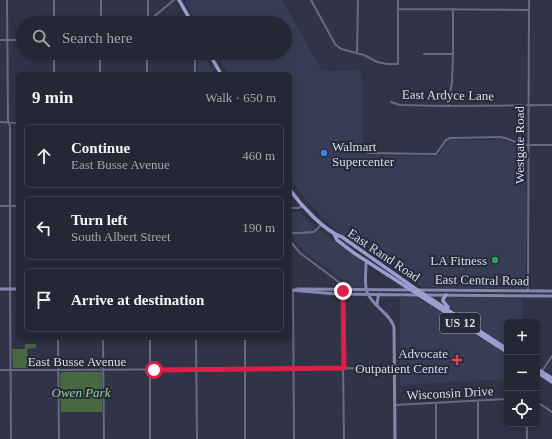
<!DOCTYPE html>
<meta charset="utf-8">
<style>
:root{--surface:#242734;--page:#2c2f3c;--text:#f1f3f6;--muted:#a3a5ac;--line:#41444f}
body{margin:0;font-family:Georgia,serif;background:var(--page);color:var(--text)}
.controls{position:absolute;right:12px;bottom:12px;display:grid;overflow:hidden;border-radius:6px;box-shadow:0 2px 6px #0003}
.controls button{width:36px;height:36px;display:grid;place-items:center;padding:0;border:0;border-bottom:1px solid var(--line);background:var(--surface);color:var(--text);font:20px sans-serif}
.stop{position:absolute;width:12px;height:12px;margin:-9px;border:3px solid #e11d48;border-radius:50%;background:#fff}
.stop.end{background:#e11d48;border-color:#fff;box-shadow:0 1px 4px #0008}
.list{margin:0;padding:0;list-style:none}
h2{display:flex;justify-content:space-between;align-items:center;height:52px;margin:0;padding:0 16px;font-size:17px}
h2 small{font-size:13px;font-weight:400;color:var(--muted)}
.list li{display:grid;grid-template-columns:26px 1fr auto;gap:12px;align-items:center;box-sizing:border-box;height:64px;margin:0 8px 8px;padding:0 8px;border:1px solid var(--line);border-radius:6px}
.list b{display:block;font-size:15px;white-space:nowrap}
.list p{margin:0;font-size:13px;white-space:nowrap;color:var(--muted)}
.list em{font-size:13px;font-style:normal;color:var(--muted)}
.icon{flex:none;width:22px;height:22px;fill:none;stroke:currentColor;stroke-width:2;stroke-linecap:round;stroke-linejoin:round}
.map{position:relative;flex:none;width:552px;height:439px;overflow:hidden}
.search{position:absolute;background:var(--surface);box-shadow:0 2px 6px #0003;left:16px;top:16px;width:276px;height:44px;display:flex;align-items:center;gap:10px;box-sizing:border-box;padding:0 14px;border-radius:22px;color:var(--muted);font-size:15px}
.panel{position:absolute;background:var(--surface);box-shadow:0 2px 6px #0003;left:16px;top:72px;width:276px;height:268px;border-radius:6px}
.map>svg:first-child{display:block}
.built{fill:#373d55}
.green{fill:#476842}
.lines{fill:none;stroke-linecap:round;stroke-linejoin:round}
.minor{stroke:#686a83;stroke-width:2}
.secondary{stroke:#8487af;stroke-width:3}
.primary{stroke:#9a9ed0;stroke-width:3.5}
.route{stroke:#e11d48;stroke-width:5}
.shop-dot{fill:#3f7fe0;stroke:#262a3b;stroke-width:1.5}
.leisure-dot{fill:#2e9e5b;stroke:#262a3b;stroke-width:1.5}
.health-dot{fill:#e0444e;stroke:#262a3b;stroke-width:1.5}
.labels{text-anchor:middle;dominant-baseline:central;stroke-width:4;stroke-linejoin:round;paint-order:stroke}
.shield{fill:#262a3b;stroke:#a3a7b4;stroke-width:1}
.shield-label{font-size:12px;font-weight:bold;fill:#d9dce8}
.street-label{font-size:13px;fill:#d9dce8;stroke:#262a3b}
.poi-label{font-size:13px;fill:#d9dce8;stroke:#262a3b;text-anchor:end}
.park-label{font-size:13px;font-style:italic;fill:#97d48d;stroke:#262a3b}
</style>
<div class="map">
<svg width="552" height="439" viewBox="0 0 552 439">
<rect width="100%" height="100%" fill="#303446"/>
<!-- built -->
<path class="built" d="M185,0H282L322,71L360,70L362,84V155L437,156L449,140H504L519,146L526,148V285L525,288L522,289L508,288H478L476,289L459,287H423L413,283L339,233L307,201L290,178V74H228L216,53H285V23H198Z
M198,53H202L215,74H198Z
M291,212H301L314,227L362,261L364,265L363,285V287L346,288L343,280L311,257L299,246L294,240L292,235L290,228Z
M417,297L507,354V379L400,385V298Z
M447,297L522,298L523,322H507V347L476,324L448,306L444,300Z"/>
<!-- green -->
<path class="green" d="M25,344H36V348L27,349L28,368H13L12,349H25Z
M63,372H101L102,373V412H61L60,374Z"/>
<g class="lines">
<!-- minor -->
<path class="minor" d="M7,0L8,120L10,127V285L11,439
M311,0L335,44L341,49L364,55L377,62L387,64H398V0
M398,9L528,10
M54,23V0
M101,23V0
M142,23L151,19L174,0
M148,23V0
M0,40H23
M100,53V74
M357,53L358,0
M424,54H452
M54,74V53
M147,74V53
M195,74V53
M391,102L400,105L448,106L552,105
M448,106L452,82L453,54V9
M0,122L18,123
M367,153L436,154L446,140L450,138L501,137L508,139L522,145H552
M0,206H18
M290,208H298L303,206
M290,233H299L314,232L322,224
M290,241L300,253L339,282L342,287L344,439
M293,290L294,439
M528,291L529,0
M58,338L59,439
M103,338L104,439
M150,338V439
M196,338L197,439
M245,338V439
M0,370H59L394,368
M542,371L552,356
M478,401V439
M537,402L552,412
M436,403V439
M395,405L507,399
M527,439V424"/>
<!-- secondary -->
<path class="secondary" d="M367,261L366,264C366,273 364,284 367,292C372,306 390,313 394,327L395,439
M0,289H18
M290,290L337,294L418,295
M295,290L298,289L411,290
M416,290L552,291
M426,295L552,296
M377,305L378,297L380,294"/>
<!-- primary -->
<path class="primary" d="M179,0L192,23
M209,53L221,74
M290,190C301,205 324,231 342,237L413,287L507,349
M334,234L337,240L354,253L507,352
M446,295L443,299V301L448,307
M537,369L552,378
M537,372L552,382"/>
</g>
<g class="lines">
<!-- route -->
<path class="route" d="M154,370L344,368L343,291"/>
</g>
<!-- markers -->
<circle class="shop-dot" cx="324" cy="153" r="4"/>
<circle class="leisure-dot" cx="495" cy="260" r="4"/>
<path class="health-dot" d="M455 354h4v4h4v4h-4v4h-4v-4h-4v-4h4z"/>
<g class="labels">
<!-- shield labels -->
<rect class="shield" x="440" y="313" width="40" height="20" rx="3"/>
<g class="shield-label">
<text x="460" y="323">US 12</text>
</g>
<!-- street labels -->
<g class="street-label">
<text transform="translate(448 95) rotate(1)">East Ardyce Lane</text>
<text transform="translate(519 145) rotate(-90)">Westgate Road</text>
<text transform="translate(384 255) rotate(34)">East Rand Road</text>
<text transform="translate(482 280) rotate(1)">East Central Road</text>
<text x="77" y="361">East Busse Avenue</text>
<text transform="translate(450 393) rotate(-3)">Wisconsin Drive</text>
</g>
<!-- poi labels -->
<g class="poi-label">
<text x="332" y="146" text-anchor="start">Walmart<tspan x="332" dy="15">Supercenter</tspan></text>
<text x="487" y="260">LA Fitness</text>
<text x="448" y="353">Advocate<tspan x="448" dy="15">Outpatient Center</tspan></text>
</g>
<!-- park labels -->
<g class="park-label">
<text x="81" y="392">Owen Park</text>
</g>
</g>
</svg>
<div class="controls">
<button>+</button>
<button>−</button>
<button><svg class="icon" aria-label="locate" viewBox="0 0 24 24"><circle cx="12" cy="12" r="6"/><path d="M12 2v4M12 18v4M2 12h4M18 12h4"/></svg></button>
</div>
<div class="stop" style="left:154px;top:370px"></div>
<div class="stop end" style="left:343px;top:291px"></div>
<div class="search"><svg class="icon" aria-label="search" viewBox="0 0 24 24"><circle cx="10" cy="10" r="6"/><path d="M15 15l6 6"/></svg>Search here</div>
<section class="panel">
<h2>9 min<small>Walk · 650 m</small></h2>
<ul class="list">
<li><svg class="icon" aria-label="ahead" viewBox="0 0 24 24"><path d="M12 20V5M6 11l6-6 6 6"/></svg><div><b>Continue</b><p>East Busse Avenue</p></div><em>460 m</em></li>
<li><svg class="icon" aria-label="left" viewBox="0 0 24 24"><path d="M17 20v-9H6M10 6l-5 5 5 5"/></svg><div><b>Turn left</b><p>South Albert Street</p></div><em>190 m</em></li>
<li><svg class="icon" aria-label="arrive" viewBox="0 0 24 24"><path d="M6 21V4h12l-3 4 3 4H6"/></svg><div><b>Arrive at destination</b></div></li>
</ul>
</section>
</div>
